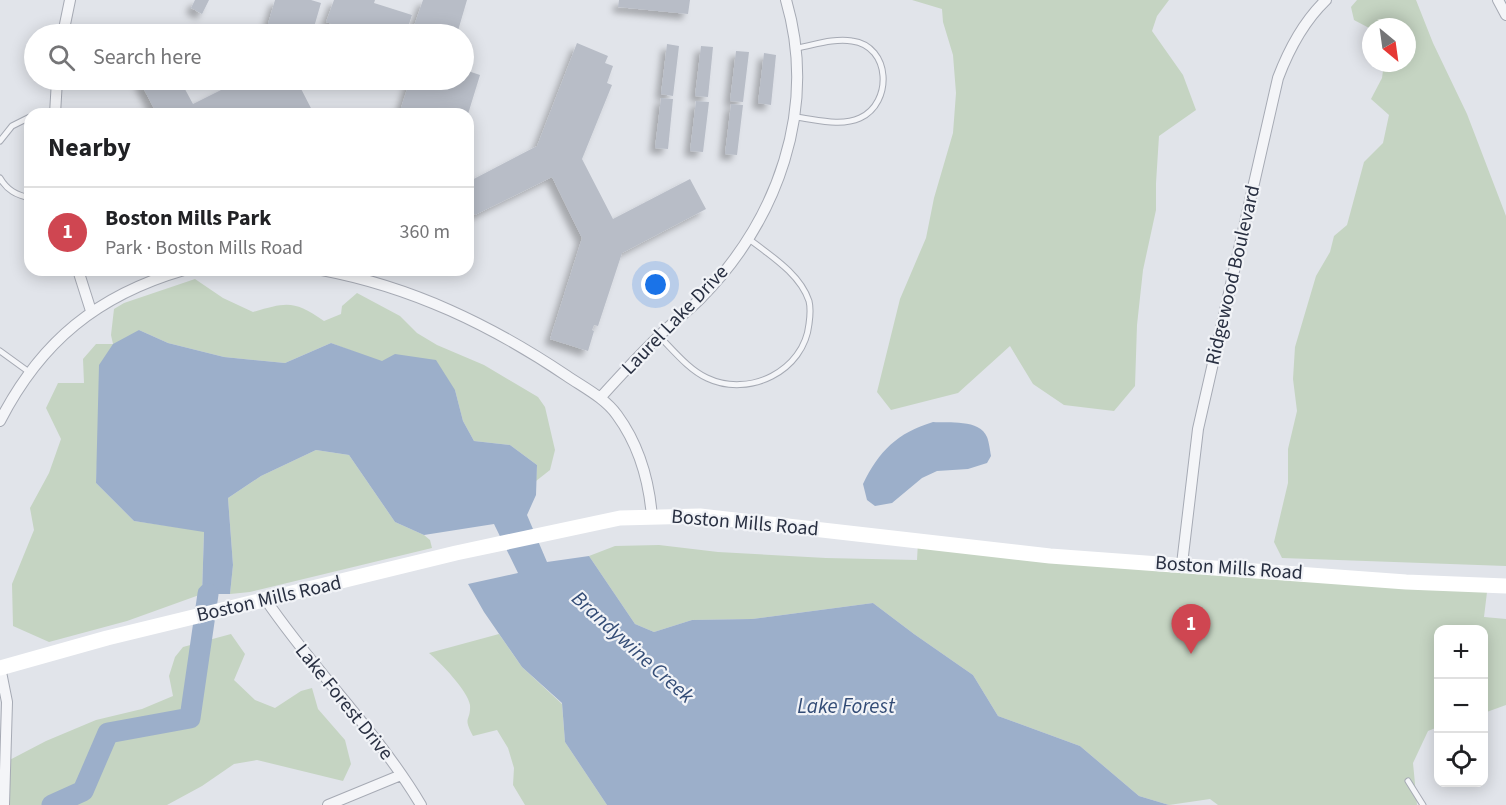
<!DOCTYPE html>
<meta charset="utf-8">
<style>
:root{--surface:#fff;--page:#f6f6f6;--text:#202124;--muted:#757577;--line:#e0e0e0;--accent:#cf4651}
body{margin:0;font-family:"Source Sans 3",sans-serif;background:var(--page);color:var(--text)}
.controls{position:absolute;right:18px;bottom:18px;display:grid;overflow:hidden;border-radius:12px;box-shadow:0 3px 15px #0003}
.controls button{width:54px;height:54px;display:grid;place-items:center;padding:0;border:0;border-bottom:2px solid var(--line);background:var(--surface);color:var(--text);font:30px sans-serif}
.compass{position:absolute;left:1362px;top:18px;width:54px;height:54px;border-radius:50%;background:var(--surface);box-shadow:0 3px 15px #0003;rotate:151deg}
.you{position:absolute;left:656px;top:285px;width:21px;height:21px;margin:-15px;border:4px solid #fff;border-radius:50%;background:#1a73e8;box-shadow:0 0 0 9px #1a73e833}
.badge{display:grid;place-items:center;width:39px;height:39px;border-radius:50%;background:var(--accent);color:#fff;font-size:20px;font-weight:700}
.pin{position:absolute;translate:-50% -50px;filter:drop-shadow(0 2px 3px #0008)}
.pin::after{content:'';position:absolute;top:32px;width:21px;height:18px;background:inherit;clip-path:polygon(0 0,100% 0,50% 100%)}
.list{margin:0;padding:0;list-style:none}
h2{display:flex;justify-content:space-between;align-items:center;height:78px;margin:0;padding:0 24px;font-size:26px}
h2 small{font-size:20px;font-weight:400;color:var(--muted)}
.list li{display:grid;grid-template-columns:39px 1fr auto;gap:18px;align-items:center;box-sizing:border-box;height:90px;padding:0 24px;border-top:2px solid var(--line)}
.list b{display:block;font-size:22px;white-space:nowrap}
.list p{margin:0;font-size:20px;white-space:nowrap;color:var(--muted)}
.list em{font-size:20px;font-style:normal;color:var(--muted)}
.icon{flex:none;width:33px;height:33px;fill:none;stroke:currentColor;stroke-width:2;stroke-linecap:round;stroke-linejoin:round}
.map{position:relative;flex:none;width:1506px;height:805px;overflow:hidden}
.search{position:absolute;background:var(--surface);box-shadow:0 3px 15px #0003;left:24px;top:24px;width:450px;height:66px;display:flex;align-items:center;gap:15px;box-sizing:border-box;padding:0 21px;border-radius:33px;color:var(--muted);font-size:22px}
.panel{position:absolute;background:var(--surface);box-shadow:0 3px 15px #0003;left:24px;top:108px;width:450px;height:168px;border-radius:18px}
.map>svg:first-child{display:block}
.green{fill:#c5d4c2}
.water{fill:#9cafca}
.lines{fill:none;stroke-linecap:round;stroke-linejoin:round}
.river{stroke:#9cafca;stroke-width:21}
.building{fill:#b8bdc7;filter:url(#shadow)}
.lane-casing{stroke:#a6aab4;stroke-width:7}
.street-casing{stroke:#a6aab4;stroke-width:12}
.lane{stroke:#f4f5f8;stroke-width:5}
.street{stroke:#f4f5f8;stroke-width:10}
.secondary{stroke:#fff;stroke-width:15}
.labels{text-anchor:middle;dominant-baseline:central;stroke-width:4.5;stroke-linejoin:round;paint-order:stroke}
.street-label{font-size:20px;fill:#293042;stroke:#f1f3f7}
.water-label{font-size:21px;font-style:italic;fill:#334c76;stroke:#f1f3f7}
</style>
<div class="map">
<svg width="1506" height="805" viewBox="0 0 1506 805">
<defs>
<filter id="shadow"><feDropShadow dx="-5.5" dy="5.5" stdDeviation="3" flood-color="#0004"/></filter>
</defs>
<rect width="100%" height="100%" fill="#e1e4ea"/>
<!-- green -->
<path class="green" d="M912,0H1169L1157,16L1152,31L1183,75L1196,110L1159,136L1156,183V210L1143,270L1137,325L1135,386L1114,411L1064,405L1033,384L1010,346L958,393L891,410L877,392L900,299L926,238L934,198L953,133L956,93L953,55L943,22L942,9Z
M1357,0H1416L1433,43L1467,114L1506,216V566L1282,558L1274,542L1288,483V449L1297,411L1293,379L1295,347L1316,276L1330,252L1334,236L1347,225L1364,162L1383,143L1389,115L1371,99L1382,78L1384,63H1407V27H1371V29L1354,20L1351,7Z
M195,279L223,298L253,312C287,302 294,300 324,321L341,314L342,306L357,293L400,316L417,333L437,345L484,365L538,397L545,407L555,450L550,470L536,481L537,465L510,445L474,441L463,421L455,390L331,343L285,363L224,357L168,343L139,330L98,443L96,483L134,521L204,531L202,594L127,621L49,642L13,626L12,584L34,530L30,508L49,473L61,439L46,408L58,383H84L83,359L96,344H113L111,335L114,309L124,303Z
M316,450L349,455L395,522L424,535L430,540L432,548L250,592L230,594L233,565L228,498L261,476Z
M918,542L1487,592L1484,617L1506,619V705L1484,713V630H1438V727L1428,731L1413,763L1417,805H1218L1210,799L1169,805L1139,796L1080,746L998,716L973,675L914,634L873,603L752,619L692,620L654,632L635,624L589,556L615,546L659,545L718,552L826,558L917,560Z
M231,634L245,654L234,680L255,700L275,708L301,691L312,688L318,709L345,740L351,764L343,781L257,760L234,764L202,786L167,805H0V765L46,741L96,720L142,709L173,696L169,676L175,657L183,647Z
M499,634L522,667L562,704L565,742L607,805H525L513,785L514,768L508,748L497,730L473,736C462,716 471,722 470,705C468,691 440,662 429,653Z"/>
<!-- water -->
<path class="water" d="M139,330L168,343L224,357L285,363L331,343L382,361L395,354L436,360L455,390L463,421L474,441L510,445L537,465L536,495L527,515L547,562L589,556L635,624L654,632L692,620L752,619L873,603L914,634L973,675L998,716L1080,746L1139,796L1169,805H607L565,742L562,703L522,667L484,612L468,584L518,573L494,524L424,535L395,522L349,455L316,450L261,476L228,498L233,565L230,594H202L204,532L134,521L96,483L99,365L113,344Z
M933,422C948,423 980,419 987,437C989,442 990,450 991,456L987,463L968,469L937,471L922,478L892,503L875,506L867,500L863,484C879,451 897,433 933,422Z"/>
<g class="lines">
<!-- river -->
<path class="river" d="M52,805L83,791L108,733L190,718L208,594"/>
</g>
<!-- building -->
<path class="building" d="M195,0H209L202,14L191,8Z
M275,0H311L321,3L312,34H265Z
M334,0H375L374,3L412,15L409,24L414,26L423,0H467L457,34H335L338,26L326,22Z
M619,0H690L688,14L618,7Z
M577,43L608,56L605,63L613,66L607,83L612,85L582,159L613,219L690,179L706,209L622,253L598,326L594,325L592,330L594,331L588,351L550,339L582,238L552,177L475,215L468,203V182L537,146Z
M667,44L679,46L673,96L661,94Z
M701,46L713,47L708,97L695,96Z
M736,51L749,52L743,102L730,101Z
M764,53L776,55L771,105L758,103Z
M464,65L468,71L480,75L468,114H399L410,80H464Z
M139,80H180L193,104L241,80H300L298,83L314,114H269L266,109L256,114H157Z
M661,98L673,99L668,149L655,148Z
M696,101L709,102L703,152L690,151Z
M731,104L743,105L737,155L725,154Z"/>
<g class="lines">
<defs>
<path id="lane" d="M795,117C815,119 840,127 860,118C893,103 891,46 852,41C834,38 814,45 797,48
M0,141L12,126L30,117
M0,178C7,190 16,195 30,198
M659,336C673,350 689,370 707,378C749,398 804,371 809,324C810,317 811,309 809,301C800,274 771,256 749,239
M0,351L29,372
M1408,781L1423,805"/>
<path id="street" d="M1498,0L1506,15
M63,34L70,0
M55,114L57,80
M78,270L91,311
M322,270C412,287 491,325 567,376C583,387 605,398 617,415C639,445 649,480 652,517
M600,398C619,377 638,356 659,336C672,323 687,312 700,299C778,220 818,109 786,0
M0,421C41,341 98,295 184,270
M1182,564L1198,429L1278,78C1289,49 1303,22 1326,0
M266,600C314,671 377,731 421,805
M0,667L7,702L4,805
M328,805L401,775"/>
</defs>
<!-- lane casing -->
<use href="#lane" class="lane-casing"/>
<!-- street casing -->
<use href="#street" class="street-casing"/>
<!-- lane -->
<use href="#lane" class="lane"/>
<!-- street -->
<use href="#street" class="street"/>
<!-- secondary -->
<path class="secondary" d="M0,668L107,638L456,553L620,518L700,516L1050,556L1406,582L1506,586"/>
</g>
<g class="labels">
<!-- street labels -->
<g class="street-label">
<text transform="translate(1233 275) rotate(-77)">Ridgewood Boulevard</text>
<text transform="translate(675 320) rotate(-46)">Laurel Lake Drive</text>
<text transform="translate(745 523) rotate(5)">Boston Mills Road</text>
<text transform="translate(1229 568) rotate(4)">Boston Mills Road</text>
<text transform="translate(269 599) rotate(-13)">Boston Mills Road</text>
<text transform="translate(344 702) rotate(51)">Lake Forest Drive</text>
</g>
<!-- water labels -->
<g class="water-label">
<text transform="translate(633 647) rotate(42)">Brandywine Creek</text>
<text x="846" y="706">Lake Forest</text>
</g>
</g>
</svg>
<div class="controls">
<button>+</button>
<button>−</button>
<button><svg class="icon" aria-label="locate" viewBox="0 0 24 24"><circle cx="12" cy="12" r="6"/><path d="M12 2v4M12 18v4M2 12h4M18 12h4"/></svg></button>
</div>
<svg class="compass" viewBox="-18 -18 36 36"><path d="M0-13l5 13h-10z" fill="#e53935"/><path d="M0 13l5-13h-10z" fill="#757577"/></svg>
<div class="you"></div>
<div class="pin badge" style="left:1191px;top:654px">1</div>
<div class="search"><svg class="icon" aria-label="search" viewBox="0 0 24 24"><circle cx="10" cy="10" r="6"/><path d="M15 15l6 6"/></svg>Search here</div>
<section class="panel">
<h2>Nearby<small></small></h2>
<ul class="list">
<li><span class="badge">1</span><div><b>Boston Mills Park</b><p>Park · Boston Mills Road</p></div><em>360 m</em></li>
</ul>
</section>
</div>
